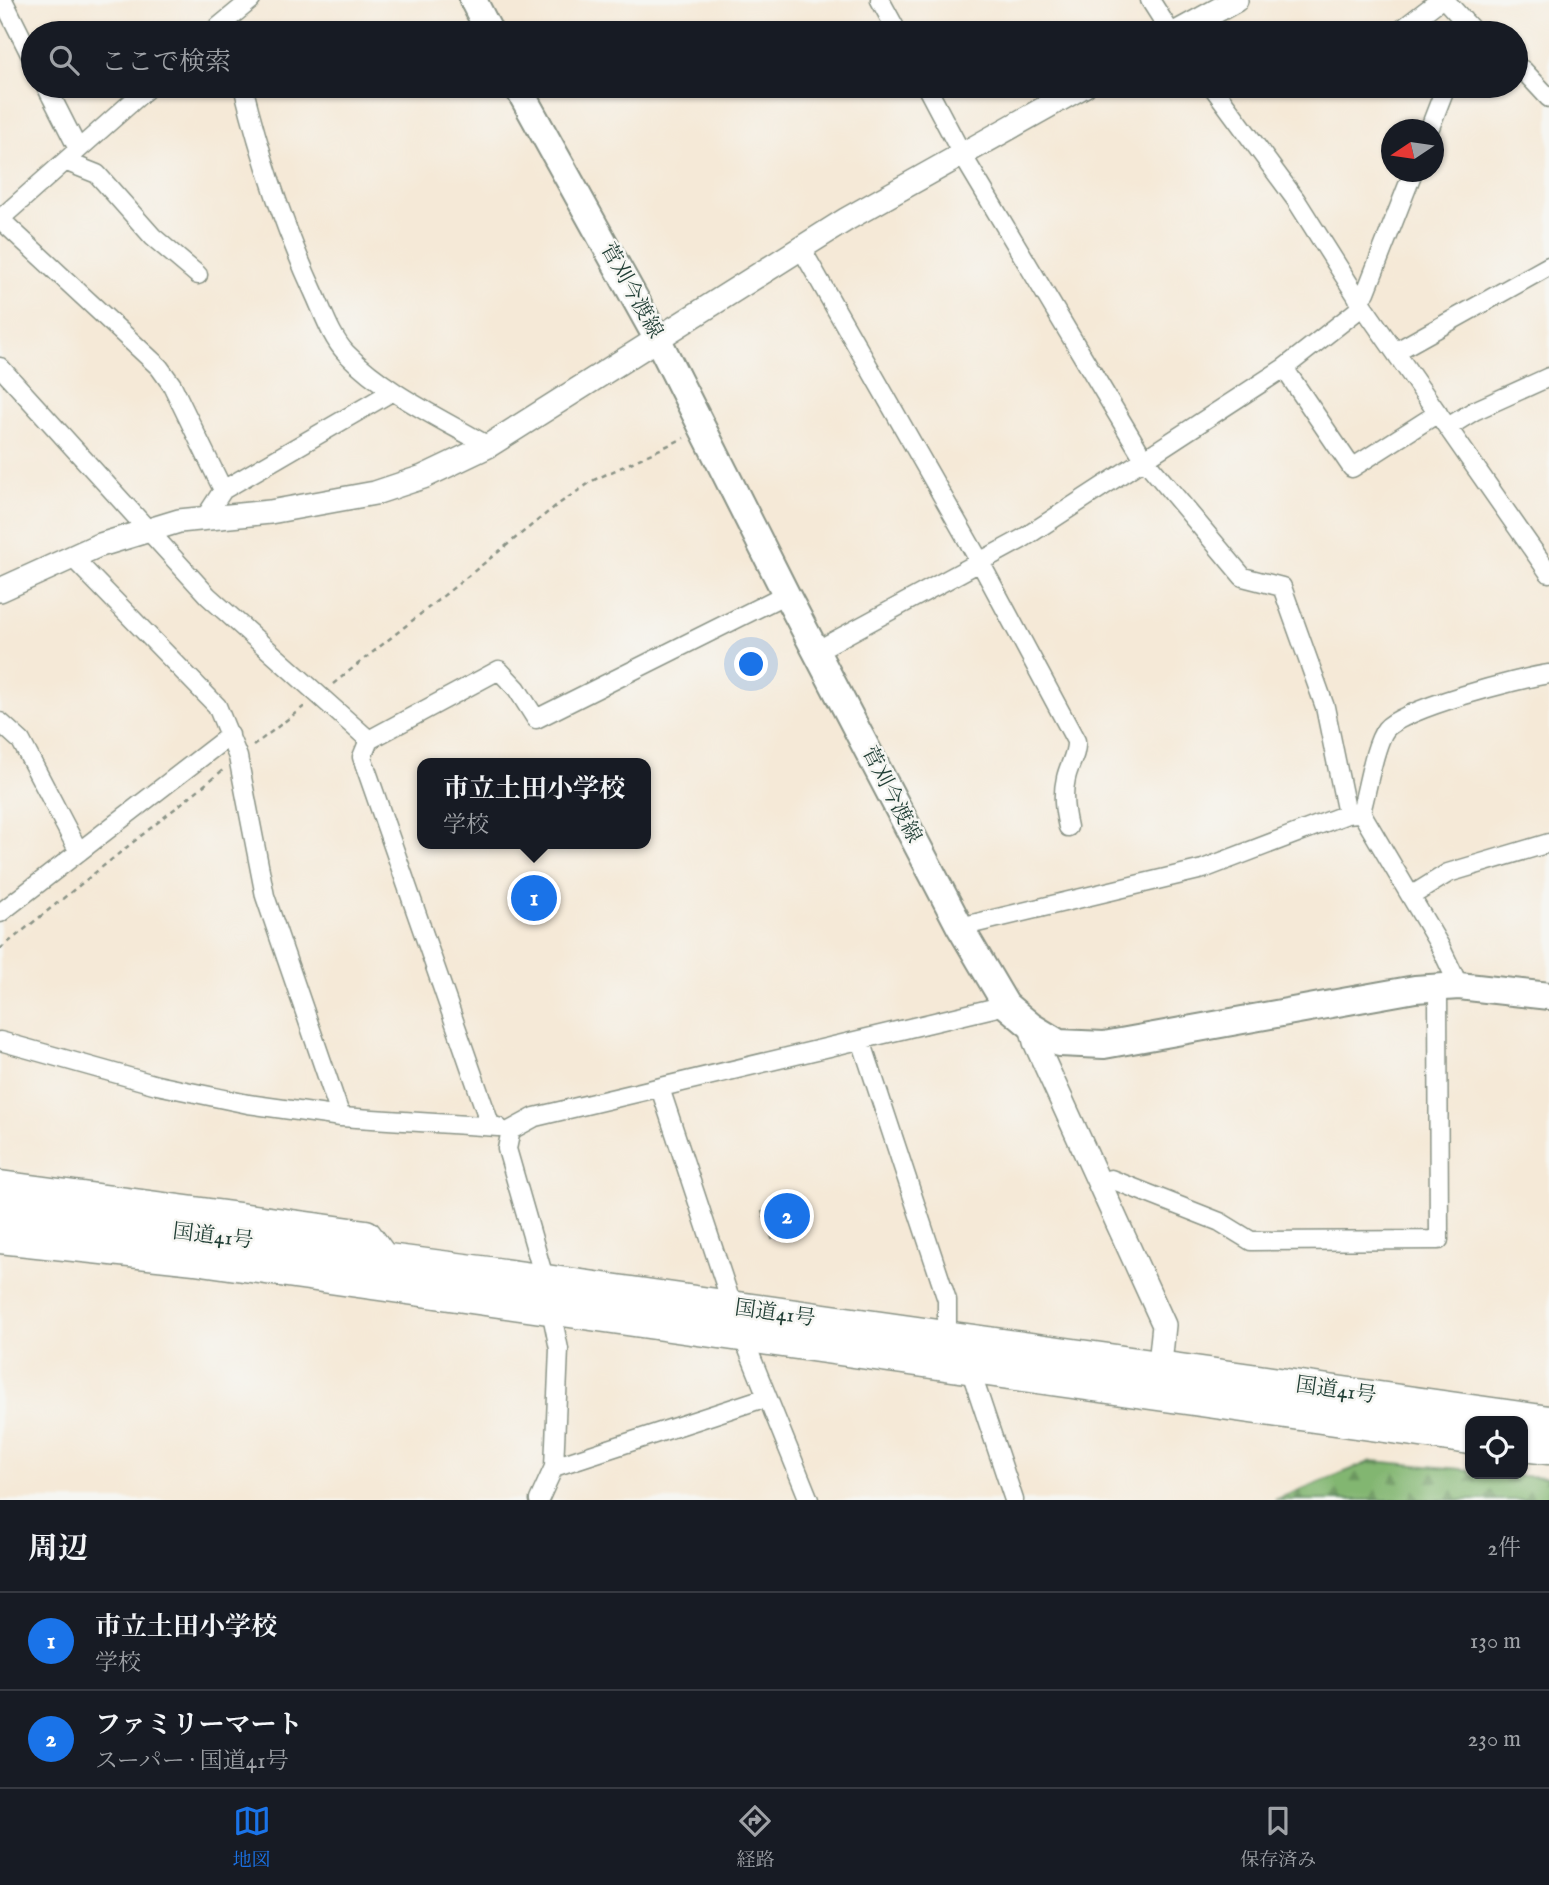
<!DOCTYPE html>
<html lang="ja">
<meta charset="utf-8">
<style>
:root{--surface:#171b24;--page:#20242c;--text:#f1f3f6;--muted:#9ea1a6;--line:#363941;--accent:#1a73e8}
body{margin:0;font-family:"IM FELL English","Noto Serif JP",serif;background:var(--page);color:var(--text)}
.controls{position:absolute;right:21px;bottom:21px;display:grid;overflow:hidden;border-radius:14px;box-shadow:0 2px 5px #0004}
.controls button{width:63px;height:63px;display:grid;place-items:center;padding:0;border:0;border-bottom:2px solid var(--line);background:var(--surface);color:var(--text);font:35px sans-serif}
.compass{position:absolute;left:1381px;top:119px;width:63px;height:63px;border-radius:50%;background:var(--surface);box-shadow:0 2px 5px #0004;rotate:257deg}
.you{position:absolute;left:752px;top:665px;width:24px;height:24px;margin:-18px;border:5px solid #fff;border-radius:50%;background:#1a73e8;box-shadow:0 0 0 10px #1a73e833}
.badge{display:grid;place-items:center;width:46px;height:46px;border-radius:50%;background:var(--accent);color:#fff;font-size:23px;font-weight:700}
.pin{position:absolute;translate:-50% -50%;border:4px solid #fff;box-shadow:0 2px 7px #0006}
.popup{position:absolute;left:417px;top:758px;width:234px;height:91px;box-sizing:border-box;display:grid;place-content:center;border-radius:14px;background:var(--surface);filter:drop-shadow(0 2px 5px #0005);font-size:23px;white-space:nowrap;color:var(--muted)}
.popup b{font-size:26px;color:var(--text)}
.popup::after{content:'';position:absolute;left:50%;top:100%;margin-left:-14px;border:14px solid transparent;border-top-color:var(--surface)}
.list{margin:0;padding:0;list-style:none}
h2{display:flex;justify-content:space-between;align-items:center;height:91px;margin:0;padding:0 28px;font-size:30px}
h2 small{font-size:23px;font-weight:400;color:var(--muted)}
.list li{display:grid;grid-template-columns:46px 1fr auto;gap:21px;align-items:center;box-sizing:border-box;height:98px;padding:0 28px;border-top:2px solid var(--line)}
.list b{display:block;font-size:26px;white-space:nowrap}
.list p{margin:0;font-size:23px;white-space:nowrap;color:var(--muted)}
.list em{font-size:23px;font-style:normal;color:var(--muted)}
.icon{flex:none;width:38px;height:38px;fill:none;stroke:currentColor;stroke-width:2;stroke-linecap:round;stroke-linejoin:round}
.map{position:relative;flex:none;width:1549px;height:1500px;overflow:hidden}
.search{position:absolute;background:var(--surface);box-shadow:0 2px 5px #0004;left:21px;right:21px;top:21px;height:77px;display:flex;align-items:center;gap:18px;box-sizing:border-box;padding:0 24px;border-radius:38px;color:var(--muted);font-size:26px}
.sheet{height:287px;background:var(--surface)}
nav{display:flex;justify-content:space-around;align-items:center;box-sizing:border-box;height:98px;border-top:2px solid var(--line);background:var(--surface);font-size:19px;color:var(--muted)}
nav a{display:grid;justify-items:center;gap:4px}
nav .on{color:var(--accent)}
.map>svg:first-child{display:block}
.forest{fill:url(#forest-firs);stroke:#507a52;stroke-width:2}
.building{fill:#b69bdc}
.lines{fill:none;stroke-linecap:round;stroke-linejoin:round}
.minor-casing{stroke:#8a9386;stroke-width:21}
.tertiary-casing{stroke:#8a9386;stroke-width:26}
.secondary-casing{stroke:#8a9386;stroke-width:30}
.trunk-casing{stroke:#8a9386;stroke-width:33}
.path{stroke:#8a9386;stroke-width:2.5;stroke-dasharray:5 5;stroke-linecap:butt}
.minor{stroke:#fff;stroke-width:18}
.tertiary{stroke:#fff;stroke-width:23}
.secondary{stroke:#fff;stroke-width:26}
.trunk{stroke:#fff;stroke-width:30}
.labels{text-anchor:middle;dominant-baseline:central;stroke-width:5;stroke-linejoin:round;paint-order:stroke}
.street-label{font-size:21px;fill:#1f3d34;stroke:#f6f6f2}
</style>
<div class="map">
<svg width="1549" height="1500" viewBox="0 0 1549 1500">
<defs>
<pattern id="forest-firs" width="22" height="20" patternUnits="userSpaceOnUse" patternTransform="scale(1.75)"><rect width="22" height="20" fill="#82b671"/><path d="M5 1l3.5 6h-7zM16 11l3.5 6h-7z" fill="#6a955e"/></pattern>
</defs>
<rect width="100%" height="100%" fill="#f6f6f2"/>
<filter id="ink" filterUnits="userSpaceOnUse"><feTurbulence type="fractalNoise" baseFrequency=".0143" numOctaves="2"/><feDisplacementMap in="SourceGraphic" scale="14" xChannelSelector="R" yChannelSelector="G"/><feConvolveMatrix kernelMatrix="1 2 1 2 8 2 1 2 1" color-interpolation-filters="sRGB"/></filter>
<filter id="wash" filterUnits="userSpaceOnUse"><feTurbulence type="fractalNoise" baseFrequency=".00686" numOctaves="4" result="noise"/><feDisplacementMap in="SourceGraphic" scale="28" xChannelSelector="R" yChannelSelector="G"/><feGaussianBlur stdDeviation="1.57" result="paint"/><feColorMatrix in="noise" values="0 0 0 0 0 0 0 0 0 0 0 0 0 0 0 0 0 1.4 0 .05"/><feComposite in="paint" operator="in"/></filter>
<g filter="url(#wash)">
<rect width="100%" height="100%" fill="#f5e9d7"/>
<!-- forest -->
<path class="forest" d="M1372,1461L1470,1470V1474L1549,1477V1500H1275Z"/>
<g id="blocks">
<!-- building -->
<path class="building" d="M799,1199L809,1225L772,1239L762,1212Z"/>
</g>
</g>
<g filter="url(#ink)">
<use href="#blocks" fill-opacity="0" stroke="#8a9386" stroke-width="2"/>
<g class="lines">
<defs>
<path id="minor" d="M3,0L33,60
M880,0L898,33
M1150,0L1171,33
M1445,0L1475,33
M211,33L251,0
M1397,33L1440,0
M1516,66L1523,70L1549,98
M46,86L78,149
M243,86C261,159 284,228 316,297C324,315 332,338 346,353C385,393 440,418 488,446
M926,86L963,156L1144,459L1243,577L1282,587L1325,707L1347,814
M1212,86L1296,200L1363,306L1549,573
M1429,130L1446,86
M67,162L97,174L153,237L198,275
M0,219L159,367L172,385L223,490
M0,219L150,86
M801,248L980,562L1076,741C1077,755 1069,764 1066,778C1062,795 1064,810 1068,827
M1358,299L1366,292L1413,172
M1395,352L1549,266
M0,367L208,596L369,740
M1284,368L1352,468L1438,413
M1448,427L1474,411L1549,377
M204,519L223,490L393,391
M72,557L217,706L238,757L265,896L341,1117
M816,651L1022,539L1284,368L1363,306
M0,722L21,741L79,852
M1411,896L1448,873L1549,843
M0,913L230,735
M960,927L1203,869L1347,814L1358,813
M1459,986L1440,946L1361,812C1367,792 1374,744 1386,729C1402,709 1520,678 1549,674
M861,1040L947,1300V1338
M0,1041L157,1085L248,1104L341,1117L498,1127
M660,1088L733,1308
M490,1124L362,757L369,740L499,670L517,689L536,719L786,594
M1099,1182L1111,1179L1220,1222L1251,1241L1439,1240L1438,987
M743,1337L809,1500
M970,1369L1014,1500
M767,1397L554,1467L559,1349L545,1281L507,1149L511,1130L535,1117L1006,1005
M539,1500L554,1467"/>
<path id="tertiary" d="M1176,33L1236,0
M0,590L97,546L179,521L270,512L375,493L423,477L488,446L847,219L1084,86
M1031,1026L1035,1042L1164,1325L1158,1383"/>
<path id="secondary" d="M473,0L490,33
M517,86L658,340L786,594L960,927L1006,1005L1031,1026L1059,1043L1104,1045L1415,989L1459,986L1549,996"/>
<path id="trunk" d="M0,1186L366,1235L383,1258
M0,1209L496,1273L1549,1421
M0,1238L195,1259L1470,1439
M1523,1446L1549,1449"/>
</defs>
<!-- minor casing -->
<use href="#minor" class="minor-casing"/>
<!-- tertiary casing -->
<use href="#tertiary" class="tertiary-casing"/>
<!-- secondary casing -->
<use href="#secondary" class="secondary-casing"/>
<!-- trunk casing -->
<use href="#trunk" class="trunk-casing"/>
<!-- path -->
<path class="path" d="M333,684L557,505L594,480L684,438
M253,746L306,705
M0,949L223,770"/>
<!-- minor -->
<use href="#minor" class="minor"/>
<!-- tertiary -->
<use href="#tertiary" class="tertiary"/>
<!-- secondary -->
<use href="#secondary" class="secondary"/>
<!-- trunk -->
<use href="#trunk" class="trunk"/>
</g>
</g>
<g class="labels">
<!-- street labels -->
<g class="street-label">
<text transform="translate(631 291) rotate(61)">菅刈今渡線</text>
<text transform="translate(891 795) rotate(63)">菅刈今渡線</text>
<text transform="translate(213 1237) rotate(7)">国道41号</text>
<text transform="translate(775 1314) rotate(8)">国道41号</text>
<text transform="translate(1336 1391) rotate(8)">国道41号</text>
</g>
</g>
</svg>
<div class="controls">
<button><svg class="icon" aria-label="locate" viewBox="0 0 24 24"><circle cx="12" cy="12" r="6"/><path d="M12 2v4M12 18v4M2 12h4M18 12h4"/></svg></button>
</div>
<svg class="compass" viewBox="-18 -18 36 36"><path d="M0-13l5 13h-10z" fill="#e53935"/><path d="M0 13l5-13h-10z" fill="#9ea1a6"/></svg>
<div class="you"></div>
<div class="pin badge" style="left:534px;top:898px">1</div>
<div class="popup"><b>市立土田小学校</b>学校</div>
<div class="pin badge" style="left:787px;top:1216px">2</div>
<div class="search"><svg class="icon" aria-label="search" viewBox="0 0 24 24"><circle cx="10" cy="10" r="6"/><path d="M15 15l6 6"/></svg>ここで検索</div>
</div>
<section class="sheet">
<h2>周辺<small>2件</small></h2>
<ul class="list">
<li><span class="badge">1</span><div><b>市立土田小学校</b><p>学校</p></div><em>130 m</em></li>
<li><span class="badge">2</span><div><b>ファミリーマート</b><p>スーパー · 国道41号</p></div><em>230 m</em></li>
</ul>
</section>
<nav>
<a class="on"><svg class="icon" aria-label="map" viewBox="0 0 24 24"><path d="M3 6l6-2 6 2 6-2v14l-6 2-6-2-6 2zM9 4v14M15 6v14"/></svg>地図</a>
<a><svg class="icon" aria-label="directions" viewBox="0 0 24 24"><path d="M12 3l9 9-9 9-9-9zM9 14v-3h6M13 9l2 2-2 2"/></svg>経路</a>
<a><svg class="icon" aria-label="saved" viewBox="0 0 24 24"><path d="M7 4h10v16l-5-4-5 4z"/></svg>保存済み</a>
</nav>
